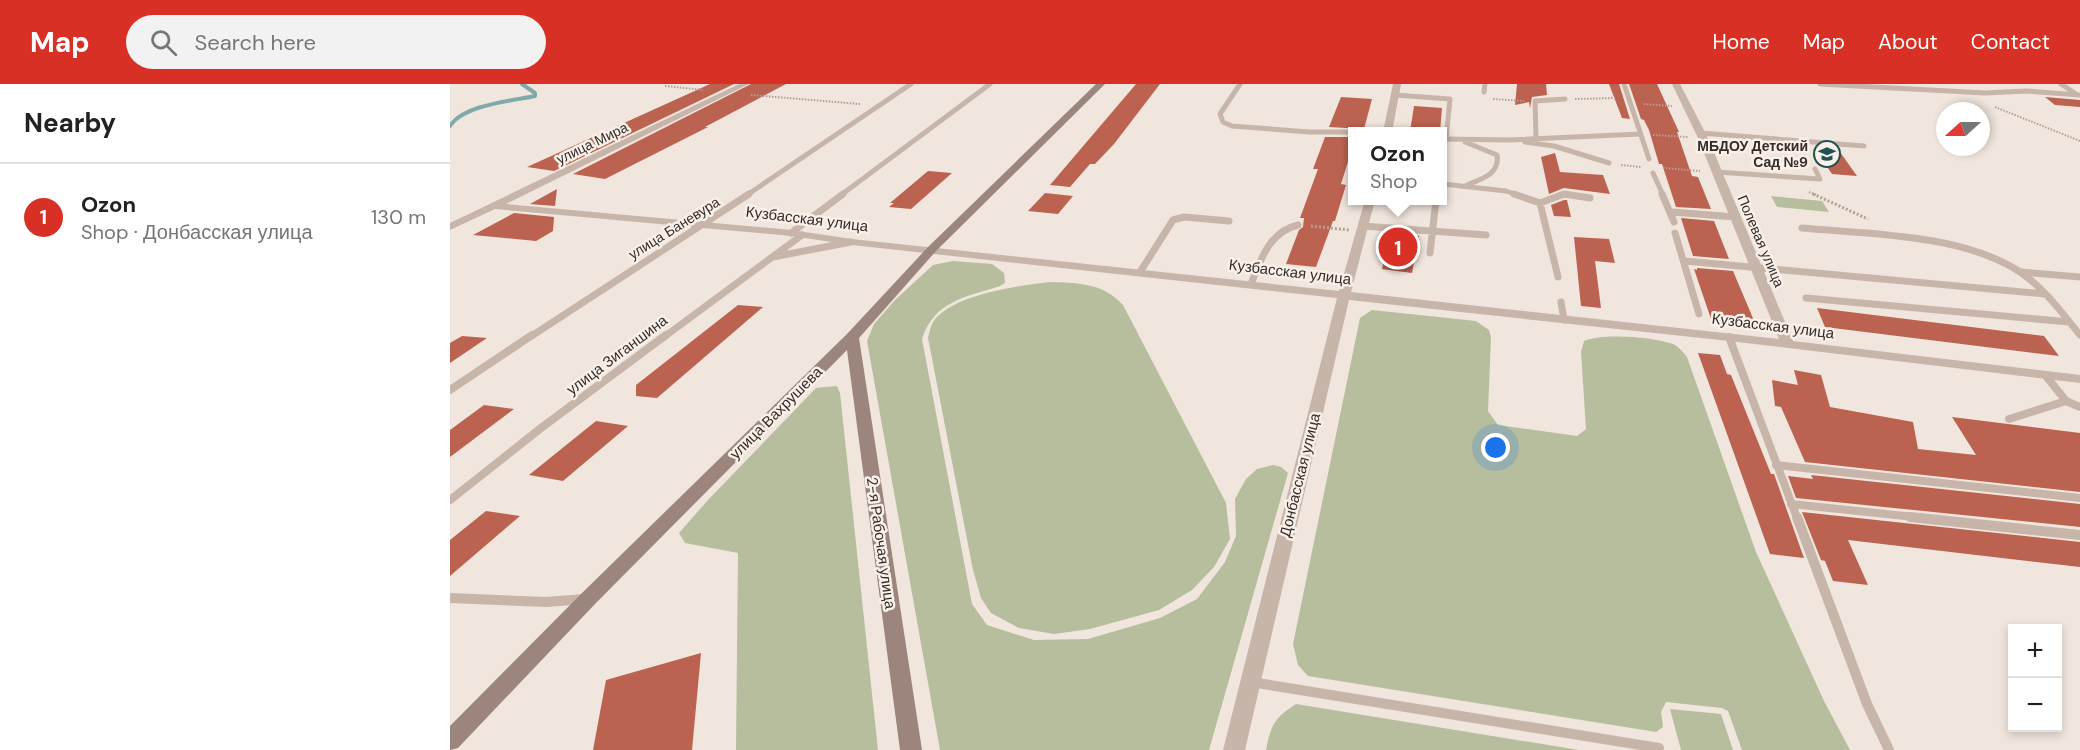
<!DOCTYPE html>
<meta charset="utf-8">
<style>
:root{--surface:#fff;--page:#f2f2f2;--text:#222;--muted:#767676;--line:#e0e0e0;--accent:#d93025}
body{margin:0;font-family:"DM Sans",sans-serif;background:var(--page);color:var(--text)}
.controls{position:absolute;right:18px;bottom:18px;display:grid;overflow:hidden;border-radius:0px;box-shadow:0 3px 9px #0003}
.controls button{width:54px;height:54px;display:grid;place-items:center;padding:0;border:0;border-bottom:2px solid var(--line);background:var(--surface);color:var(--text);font:30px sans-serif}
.compass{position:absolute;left:1486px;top:18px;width:54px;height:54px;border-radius:50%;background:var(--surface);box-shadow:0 3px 9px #0003;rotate:249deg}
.you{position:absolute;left:1046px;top:364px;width:21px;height:21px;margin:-15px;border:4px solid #fff;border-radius:50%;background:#1a73e8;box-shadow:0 0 0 9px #1a73e833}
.badge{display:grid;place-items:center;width:39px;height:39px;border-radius:50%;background:var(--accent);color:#fff;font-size:20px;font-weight:700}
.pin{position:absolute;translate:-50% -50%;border:3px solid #fff;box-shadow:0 2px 6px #0006}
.popup{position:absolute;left:898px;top:43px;width:99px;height:78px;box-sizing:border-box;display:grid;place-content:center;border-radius:0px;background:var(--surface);filter:drop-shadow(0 2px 4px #0005);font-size:20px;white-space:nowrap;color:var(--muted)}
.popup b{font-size:22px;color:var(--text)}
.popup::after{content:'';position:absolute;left:50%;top:100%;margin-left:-12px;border:12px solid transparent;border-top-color:var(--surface)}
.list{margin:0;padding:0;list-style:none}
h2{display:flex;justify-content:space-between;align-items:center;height:78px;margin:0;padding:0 24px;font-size:26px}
h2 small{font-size:20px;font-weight:400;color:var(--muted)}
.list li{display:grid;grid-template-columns:39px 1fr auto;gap:18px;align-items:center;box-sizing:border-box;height:108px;padding:0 24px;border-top:2px solid var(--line)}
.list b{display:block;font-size:22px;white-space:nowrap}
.list p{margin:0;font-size:20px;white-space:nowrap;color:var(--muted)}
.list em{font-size:20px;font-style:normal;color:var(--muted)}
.icon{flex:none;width:33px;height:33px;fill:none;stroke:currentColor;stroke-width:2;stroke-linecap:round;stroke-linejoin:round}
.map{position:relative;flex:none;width:1630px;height:666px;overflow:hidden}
header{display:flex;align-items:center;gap:36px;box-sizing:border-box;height:84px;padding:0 30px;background:var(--accent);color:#fff}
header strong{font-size:28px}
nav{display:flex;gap:33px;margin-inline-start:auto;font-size:21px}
.search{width:420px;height:54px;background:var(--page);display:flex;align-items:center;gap:15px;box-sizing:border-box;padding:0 21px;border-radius:33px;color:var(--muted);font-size:22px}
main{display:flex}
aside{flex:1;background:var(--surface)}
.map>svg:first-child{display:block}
.green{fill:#b6be9e}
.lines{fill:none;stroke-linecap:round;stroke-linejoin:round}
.stream{stroke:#7eabaa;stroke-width:4}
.building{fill:#bc6250}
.path-far1{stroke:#b39f94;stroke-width:2;stroke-dasharray:1.5 1.5;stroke-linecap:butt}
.path{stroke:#b39f94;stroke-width:3;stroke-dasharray:2 2;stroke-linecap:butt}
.service-far3{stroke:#c7b5aa;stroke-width:5}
.service-far2{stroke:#c7b5aa;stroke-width:7}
.service-far1{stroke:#c7b5aa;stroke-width:8}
.service{stroke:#c7b5aa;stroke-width:10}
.minor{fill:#c7b5aa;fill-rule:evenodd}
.secondary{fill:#9b857c;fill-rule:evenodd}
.labels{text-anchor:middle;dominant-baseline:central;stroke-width:5;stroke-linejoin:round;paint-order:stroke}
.far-street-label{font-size:14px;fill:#352c29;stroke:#f8f0e9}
.far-poi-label{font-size:14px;font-weight:bold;fill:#352c29;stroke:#f8f0e9;text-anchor:end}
.street-label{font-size:15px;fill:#352c29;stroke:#f8f0e9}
</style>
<header>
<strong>Map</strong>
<div class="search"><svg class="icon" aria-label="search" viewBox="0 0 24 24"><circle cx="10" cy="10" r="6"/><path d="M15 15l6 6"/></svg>Search here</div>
<nav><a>Home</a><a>Map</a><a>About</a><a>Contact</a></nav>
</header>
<main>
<aside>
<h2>Nearby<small></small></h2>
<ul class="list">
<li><span class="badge">1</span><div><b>Ozon</b><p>Shop · Донбасская улица</p></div><em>130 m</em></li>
</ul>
</aside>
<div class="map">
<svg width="1630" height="666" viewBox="0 0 1630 666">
<rect width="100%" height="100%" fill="#f0e6dd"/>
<!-- green -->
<path class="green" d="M1321,112L1372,117L1379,128L1327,123Z
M503,177L542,180L554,189L555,199L550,202C516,213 484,217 472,255L522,520L537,541L584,556L638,555L710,534L747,515L775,478L786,452L785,415L796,395L807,385L823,381L831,383L838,389L759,666H490L417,257L424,240L445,216L483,181Z
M600,198C629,199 653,199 673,221L776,419L780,455L764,483L742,506L709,526L640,545L604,550L569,544L541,529L531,514L523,486L478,254C480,246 481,239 487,233C511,209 568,202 600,198Z
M922,226L1026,237L1039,246L1041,253L1038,327L1048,341L1127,352L1136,345L1131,268L1134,257C1154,249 1202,253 1223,260C1228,262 1233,268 1237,273L1306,468L1374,617L1400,666H1292L1278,627L1272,624L1216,618L1211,628L1213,643L1206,648L858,592L848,581L843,560L910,234Z
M387,302L390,309L428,666H286L288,469L235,459L229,449L258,416L366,304Z
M846,620L1129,666H816C821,641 824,634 846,620Z
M1220,625L1271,630L1283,666H1231Z"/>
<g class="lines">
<!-- stream -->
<path class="stream" d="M0,42C13,21 61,17 85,12V9L72,0"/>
</g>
<!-- building -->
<path class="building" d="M260,0H284L104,87L77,83Z
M301,0H336L255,43H258L155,95L123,90Z
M686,0H710L664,60L645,80H640L620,103L600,101Z
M1067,0H1096L1097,11L1082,13L1080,24L1079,18L1065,21Z
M1159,0H1169L1180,35L1172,34Z
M1179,0H1207L1229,48H1227L1242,92L1248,93L1261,125L1226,123L1212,80H1209L1199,46L1194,36L1191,35Z
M891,13L922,15L914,45L879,43Z
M1595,13L1630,16V23L1605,21Z
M964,22L992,24L990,48H960Z
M875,53H903V62L891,100L896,101L885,137H883L866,183L836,180L849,146L853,143L854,134H850L868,85H863Z
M1366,67L1390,68L1407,92L1382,90Z
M1105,69L1110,88L1153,91L1160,110L1114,104L1099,110L1091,73Z
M478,87L502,89L461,125L439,123L444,119H440Z
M107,105L105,122L80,120Z
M595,109L623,112L608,130L578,127Z
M1114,116H1117L1121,133L1104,132L1101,121Z
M64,129L104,133L103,147L86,157L23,151Z
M1231,134L1264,137L1279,175L1243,172Z
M941,150L969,152L962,189L932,185Z
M1124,153L1159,155L1165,179L1145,177L1151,224L1131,222Z
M1247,184L1283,187L1305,239L1261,235L1244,185L1247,186Z
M288,221L313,223L207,314L186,312V301Z
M1367,224L1594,252L1609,272L1375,243Z
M12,252L37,254L0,279V259Z
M1248,269L1270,271L1277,290L1281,291L1321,390H1324L1354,474L1320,470Z
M1344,286L1371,291L1380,323L1463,338L1468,365L1526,371L1502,333L1630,349V408L1355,378L1331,323L1325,322L1322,296L1348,301Z
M34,321L64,325L0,373V346Z
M146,337L178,342L113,397L79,391Z
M1361,391L1630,420V443L1346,414L1338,392L1363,395Z
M36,427L70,432L0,492V456Z
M1352,428L1630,458V483L1398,456L1418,501L1383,497L1375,477L1371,476Z
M251,569L242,666H143L156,596Z"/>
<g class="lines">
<!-- path-far1 -->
<path class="path-far1" d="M215,2L254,6
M301,11L410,20
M1043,15L1074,17
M1125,15L1166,14
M1194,20L1222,22
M1545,23L1630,57
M1203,51L1238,53
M1171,81L1191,83
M1213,84L1250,87
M1359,108L1366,111"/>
<!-- path -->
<path class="path" d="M1363,110L1418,135
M861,142L899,146"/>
<!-- service-far3 -->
<path class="service-far3" d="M790,0L770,30L773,38L782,42L859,48H905
M1174,0L1199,75
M1370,0L1535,9L1576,7L1630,11
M1611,0L1626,10
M1034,8L1035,0
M945,11L1000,15L996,55
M1251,49L1414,62
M1086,53L1085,17L1115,15
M993,55L1060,56L1190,50
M1015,58L1047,71C1050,90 1032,95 1017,101
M1075,58L1104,62L1159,79
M1266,88L1370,95L1365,85
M1203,89L1213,111
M993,100L1056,107L1068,111
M297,111L461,0
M391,111L540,0
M1111,111H1122"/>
<!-- service-far2 -->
<path class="service-far2" d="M1064,110L1090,119L1108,193
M1212,110L1224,138
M1090,119L1114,110L1140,114
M1222,128L1285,133
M913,142L1036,151
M1352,144C1419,150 1513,150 1570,188C1594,204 1612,229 1630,251
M341,149L393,110
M1225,149L1249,230
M980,169L986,116
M323,173L401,158
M1235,177L1595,210
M690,188L723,136L734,133L779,137
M1571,188L1630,193
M801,200C811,175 819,148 848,141
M1356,214L1619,238
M1111,218L1114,236
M80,253L299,110
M214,253L352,151"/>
<!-- service-far1 -->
<path class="service-far1" d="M1279,253L1347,434
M1596,292L1616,317L1630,323
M0,306L82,251
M1559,335L1616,317
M1326,381L1630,414
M0,416L91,344L216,251
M1341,420L1474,434"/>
<!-- service -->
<path class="service" d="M1347,433L1417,620L1439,666
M1460,433L1630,451
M0,514L96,518L135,515
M801,598L1209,664"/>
<!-- minor -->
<path class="minor" d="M289,0H299L56,120L341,146L402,155L889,207L915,116H925L901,208L1329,255L1248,54L1222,0H1230L1258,54L1343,257L1630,291V299L1279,257L899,216L795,666H773L887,214L402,161L341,152L45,125L0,146V139Z
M943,0H951L942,48H933Z"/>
<!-- secondary -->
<path class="secondary" d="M646,0H655L486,167L409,254L472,666H450L397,266L145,520L8,664L0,666V642L131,510L397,250L478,163Z"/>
</g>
<!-- icons -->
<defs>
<symbol id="school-ring" viewBox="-11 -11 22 22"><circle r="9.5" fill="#f8f0e9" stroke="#225353" stroke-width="1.5"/><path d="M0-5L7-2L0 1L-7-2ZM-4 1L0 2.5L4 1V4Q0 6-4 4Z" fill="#225353"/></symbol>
</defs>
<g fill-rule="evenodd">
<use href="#school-ring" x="1362" y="55" width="30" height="30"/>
</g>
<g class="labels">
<!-- far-street labels -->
<g class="far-street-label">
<text transform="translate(142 59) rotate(-26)">улица Мира</text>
<text transform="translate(224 144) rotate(-32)">улица Баневура</text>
<text transform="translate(1311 157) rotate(67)">Полевая улица</text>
</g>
<!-- far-poi labels -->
<g class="far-poi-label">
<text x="1358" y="62">МБДОУ Детский<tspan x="1358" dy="16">Сад №9</tspan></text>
</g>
<!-- street labels -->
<g class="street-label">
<text transform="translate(357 135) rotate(7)">Кузбасская улица</text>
<text transform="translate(840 188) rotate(7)">Кузбасская улица</text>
<text transform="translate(1323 242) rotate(7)">Кузбасская улица</text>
<text transform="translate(167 271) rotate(-37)">улица Зиганшина</text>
<text transform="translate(326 329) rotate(-45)">улица Вахрушева</text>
<text transform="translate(850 391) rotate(-76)">Донбасская улица</text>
<text transform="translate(431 459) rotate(82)">2-я Рабочая улица</text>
</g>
</g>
</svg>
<div class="controls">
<button>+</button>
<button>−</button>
</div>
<svg class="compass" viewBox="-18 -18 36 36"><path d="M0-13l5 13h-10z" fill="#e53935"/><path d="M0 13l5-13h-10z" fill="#767676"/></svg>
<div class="you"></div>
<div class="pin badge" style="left:948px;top:163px">1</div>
<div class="popup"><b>Ozon</b>Shop</div>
</div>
</main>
